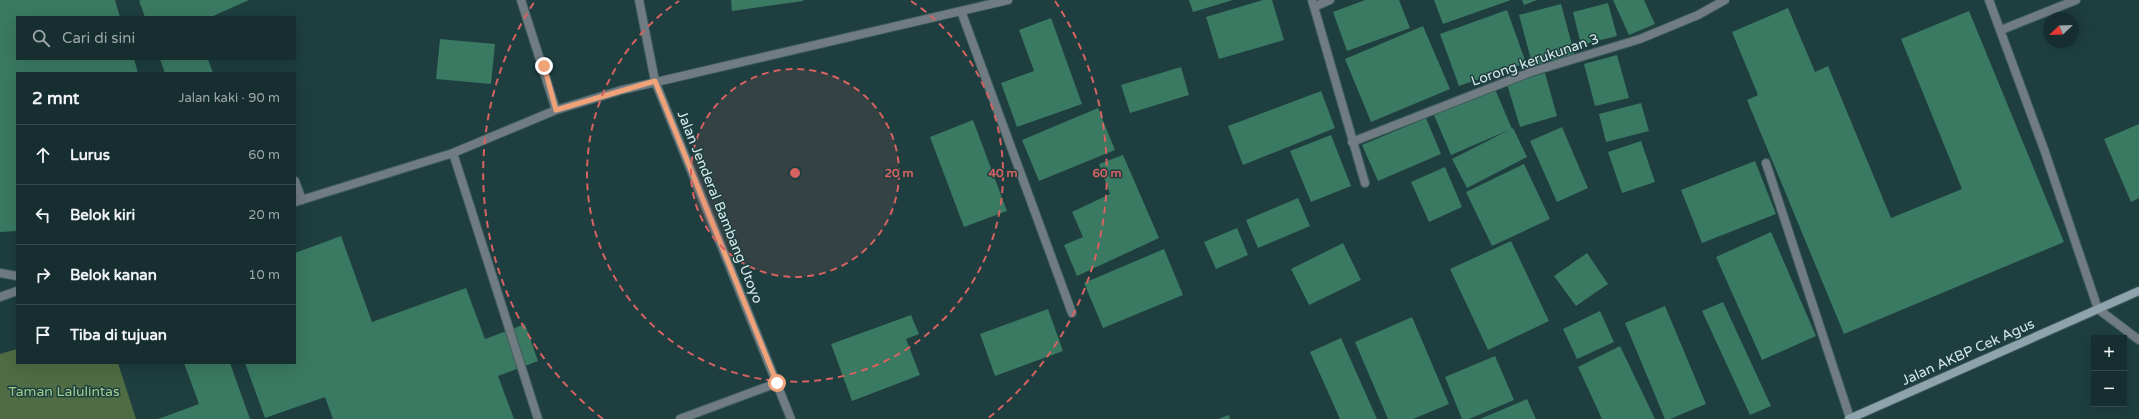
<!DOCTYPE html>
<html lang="id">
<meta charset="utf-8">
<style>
:root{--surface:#162e2f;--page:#1f3637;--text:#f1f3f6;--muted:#9ea8aa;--line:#354a4b}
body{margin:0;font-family:"Varela Round",sans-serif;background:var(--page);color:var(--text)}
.controls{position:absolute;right:12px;bottom:12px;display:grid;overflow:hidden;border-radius:0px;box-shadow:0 4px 16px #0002}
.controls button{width:36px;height:36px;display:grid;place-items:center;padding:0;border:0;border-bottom:1px solid var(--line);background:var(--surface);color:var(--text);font:20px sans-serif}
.compass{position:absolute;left:2043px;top:12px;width:36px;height:36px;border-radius:50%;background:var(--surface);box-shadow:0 4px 16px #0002;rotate:247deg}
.stop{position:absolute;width:12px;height:12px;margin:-9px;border:3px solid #f0a279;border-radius:50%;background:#fff}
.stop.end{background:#f0a279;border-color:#fff;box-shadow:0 1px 4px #0008}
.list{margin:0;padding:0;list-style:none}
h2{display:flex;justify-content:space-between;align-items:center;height:52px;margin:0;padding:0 16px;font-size:17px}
h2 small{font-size:13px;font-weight:400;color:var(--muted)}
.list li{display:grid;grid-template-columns:26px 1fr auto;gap:12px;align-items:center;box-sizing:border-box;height:60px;padding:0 16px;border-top:1px solid var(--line)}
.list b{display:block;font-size:15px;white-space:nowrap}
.list em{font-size:13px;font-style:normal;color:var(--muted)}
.icon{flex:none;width:22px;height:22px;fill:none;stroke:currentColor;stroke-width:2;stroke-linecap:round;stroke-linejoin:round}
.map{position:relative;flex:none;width:2139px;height:419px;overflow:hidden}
.search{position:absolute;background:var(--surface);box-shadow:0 4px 16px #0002;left:16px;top:16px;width:280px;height:44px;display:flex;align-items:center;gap:10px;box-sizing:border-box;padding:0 14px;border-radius:0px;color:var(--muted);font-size:15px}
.panel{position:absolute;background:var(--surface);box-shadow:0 4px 16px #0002;left:16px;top:72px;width:280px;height:292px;border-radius:0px}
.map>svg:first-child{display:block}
.green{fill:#4f6c44}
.building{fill:#3a7962}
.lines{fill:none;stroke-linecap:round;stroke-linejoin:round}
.service-casing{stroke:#3f5d5d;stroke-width:10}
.minor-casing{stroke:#3f5d5d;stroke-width:10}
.tertiary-casing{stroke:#3f5d5d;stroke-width:10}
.secondary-casing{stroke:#3f5d5d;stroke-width:10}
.service{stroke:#707c82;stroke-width:8}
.minor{stroke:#707c82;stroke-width:8}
.tertiary{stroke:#707c82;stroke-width:8}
.secondary{stroke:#8fa3ac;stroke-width:8}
.route{stroke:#f0a279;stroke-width:5}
.ring{fill:none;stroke:#d66262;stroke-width:2;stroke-dasharray:7 5}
.labels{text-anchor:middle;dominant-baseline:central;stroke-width:3;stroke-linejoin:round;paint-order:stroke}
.street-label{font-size:14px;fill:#d6e8e8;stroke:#1e3e3f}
.park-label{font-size:14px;fill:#9dcf8b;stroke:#1e3e3f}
.centre{fill:#d66262;stroke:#1e3e3f;stroke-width:2}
.ring-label{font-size:12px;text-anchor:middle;font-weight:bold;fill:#d66262;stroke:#1e3e3f;stroke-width:3;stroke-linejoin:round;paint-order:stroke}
</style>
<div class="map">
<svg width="2139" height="419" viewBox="0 0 2139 419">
<rect width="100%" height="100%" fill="#1e3e3f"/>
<!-- green -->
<path class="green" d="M17,349V363H118L136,419H0V354Z"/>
<!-- building -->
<path class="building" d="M0,0H115L120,17H17V59H134L138,73H17V231L0,232Z
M141,0H249L211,17H145L139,1Z
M731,0H803V1L732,11Z
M1189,0H1233L1193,12Z
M1263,0H1272L1284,40L1219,59L1206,17Z
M1365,0H1399L1410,28L1347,51L1333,12Z
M1434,0H1511L1443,24Z
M1522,0H1537L1524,5Z
M1613,0H1644L1655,24L1629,35Z
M1608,3L1617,36L1581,45L1573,12Z
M1561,4L1575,56L1533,67L1519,15Z
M1788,8L1815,72L1828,66L1891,218L1962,189L1901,39L1969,11L2064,242L1844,334L1747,100L1758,95L1732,32Z
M1507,10L1526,63L1459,86L1440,34Z
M1051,18L1082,104L1017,127L1001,83L1034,71L1019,30Z
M1423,26L1450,89L1371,122L1345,59Z
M440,39L495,44L491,84L436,79Z
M1617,55L1629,98L1595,106L1584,64Z
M160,59H208L213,73H165Z
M1181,67L1189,95L1130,113L1121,85Z
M1545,73L1557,116L1520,127L1507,84Z
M1495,89L1512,129L1513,128L1527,157L1467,188L1452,159L1509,130L1451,155L1434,115Z
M1321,91L1335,128L1243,165L1228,126Z
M1641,103L1649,131L1606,142L1599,114Z
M1098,108L1115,150L1039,181L1022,140Z
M1426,118L1441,154L1378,181L1362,145Z
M973,120L1007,211L964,227L930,137Z
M2139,124V198L2131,202L2104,139Z
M1562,127L1588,188L1557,202L1530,141Z
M1331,135L1351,186L1311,202L1290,151Z
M1641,141L1655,182L1622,193L1608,152Z
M1123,155L1159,238L1077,276L1064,245L1083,237L1072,212L1110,194L1099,164Z
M1755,161L1776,214L1702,243L1681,190Z
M1524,164L1550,219L1492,246L1466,192Z
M1445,167L1462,207L1429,222L1411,182Z
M1298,198L1310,226L1258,248L1246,220Z
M1237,228L1248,255L1216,269L1204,242Z
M1771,232L1816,336L1762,360L1716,257Z
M341,236L372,322L466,288L485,339L525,324L538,361L498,376L514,419H333L325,397L265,418L245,363H295V253Z
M1511,241L1549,321L1488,350L1450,269Z
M1343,243L1361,280L1309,305L1291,269Z
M1164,249L1183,295L1103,328L1084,283Z
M1587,253L1608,284L1576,306L1554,276Z
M1723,302L1771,406L1750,415L1702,311Z
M1665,306L1706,404L1670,419H1665L1625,323Z
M1048,309L1063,351L995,376L980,334Z
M1600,311L1614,342L1577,359L1563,329Z
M911,315L919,334L906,339L920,375L852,401L831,344Z
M1412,317L1449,404L1413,419H1388L1355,342Z
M1341,338L1377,419H1340L1310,352Z
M1620,346L1655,419H1602L1578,367Z
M1495,356L1514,400L1469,419H1462L1445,377Z
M184,363H230L250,419H158L199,404Z
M1527,399L1536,419H1480Z
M1229,415L1230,419H1218Z"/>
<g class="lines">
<defs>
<path id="service" d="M295,181L302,200"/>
<path id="minor" d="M521,0L556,110
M1312,0L1365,183
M1989,0L2045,152L2098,309
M1314,7L1330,0
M961,11L1072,313
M2001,30L2076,0
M1352,142L1531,72L1640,39L1698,15L1725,0
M453,153L538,419
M1766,163L1850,418
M295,202L453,153L556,110L622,90L1008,0
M0,273L17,276
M0,297L17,291
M680,419L777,383"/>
<path id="tertiary" d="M639,0L655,81L791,419
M2098,309L2139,340"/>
<path id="secondary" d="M1849,419L2139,291"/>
</defs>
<!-- service casing -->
<use href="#service" class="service-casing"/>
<!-- minor casing -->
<use href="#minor" class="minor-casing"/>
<!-- tertiary casing -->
<use href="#tertiary" class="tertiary-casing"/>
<!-- secondary casing -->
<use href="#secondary" class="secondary-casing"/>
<!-- service -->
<use href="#service" class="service"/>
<!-- minor -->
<use href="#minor" class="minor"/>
<!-- tertiary -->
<use href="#tertiary" class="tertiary"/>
<!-- secondary -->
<use href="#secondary" class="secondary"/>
</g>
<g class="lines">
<!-- route -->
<path class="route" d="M544,66L556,110L655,81L777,383"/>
</g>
<!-- distance rings -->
<circle cx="795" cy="173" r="104" fill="#d66262" fill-opacity=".12"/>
<g class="ring">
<circle cx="795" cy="173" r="104"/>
<path d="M911 1A208 208 0 1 1 679 1"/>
<path d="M603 419A312 312 0 0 1 535 1M1055 1A312 312 0 0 1 987 419"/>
</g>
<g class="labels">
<!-- street labels -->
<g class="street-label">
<text transform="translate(1535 60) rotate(-19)">Lorong kerukunan 3</text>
<text transform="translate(720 207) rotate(68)">Jalan Jenderal Bambang Utoyo</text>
<text transform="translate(1968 352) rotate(-24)">Jalan AKBP Cek Agus</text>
</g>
<!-- park labels -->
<g class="park-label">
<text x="64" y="391">Taman Lalulintas</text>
</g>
</g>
<circle cx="795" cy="173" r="6" class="centre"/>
<g class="ring-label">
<text x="899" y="177">20 m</text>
<text x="1003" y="177">40 m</text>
<text x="1107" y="177">60 m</text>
</g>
</svg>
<div class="controls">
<button>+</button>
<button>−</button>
</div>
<svg class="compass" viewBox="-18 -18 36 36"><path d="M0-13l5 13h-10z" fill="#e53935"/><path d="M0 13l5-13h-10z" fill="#9ea8aa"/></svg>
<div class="stop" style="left:777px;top:383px"></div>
<div class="stop end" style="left:544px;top:66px"></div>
<div class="search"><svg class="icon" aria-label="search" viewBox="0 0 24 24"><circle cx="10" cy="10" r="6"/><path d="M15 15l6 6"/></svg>Cari di sini</div>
<section class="panel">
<h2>2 mnt<small>Jalan kaki · 90 m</small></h2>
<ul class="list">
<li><svg class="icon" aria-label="ahead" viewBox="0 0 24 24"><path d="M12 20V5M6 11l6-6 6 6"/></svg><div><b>Lurus</b></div><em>60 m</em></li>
<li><svg class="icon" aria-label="left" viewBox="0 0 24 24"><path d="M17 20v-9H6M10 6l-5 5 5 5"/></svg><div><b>Belok kiri</b></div><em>20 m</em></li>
<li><svg class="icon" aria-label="right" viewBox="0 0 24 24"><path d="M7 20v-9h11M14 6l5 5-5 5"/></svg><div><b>Belok kanan</b></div><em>10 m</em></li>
<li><svg class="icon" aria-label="arrive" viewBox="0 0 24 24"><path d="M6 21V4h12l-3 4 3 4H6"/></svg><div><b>Tiba di tujuan</b></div></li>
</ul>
</section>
</div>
